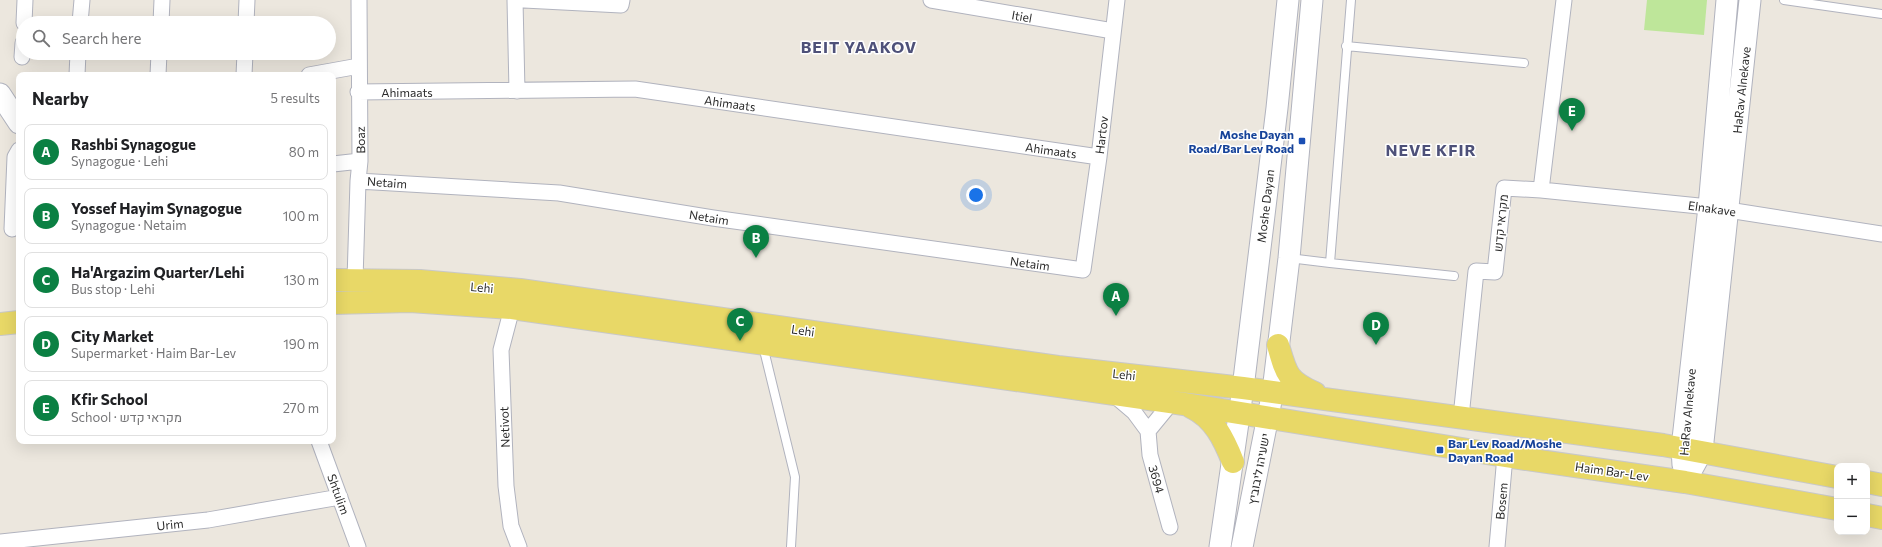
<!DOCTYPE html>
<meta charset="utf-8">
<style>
:root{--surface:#fff;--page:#f2f2f2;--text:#202124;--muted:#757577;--line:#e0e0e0;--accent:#0b8043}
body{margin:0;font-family:Commissioner,Heebo,sans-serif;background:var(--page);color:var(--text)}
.controls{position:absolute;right:12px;bottom:12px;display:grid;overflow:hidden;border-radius:8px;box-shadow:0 4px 16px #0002}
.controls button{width:36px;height:36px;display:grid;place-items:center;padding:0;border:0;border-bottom:1px solid var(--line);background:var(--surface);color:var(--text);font:20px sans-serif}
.you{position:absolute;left:976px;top:195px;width:14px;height:14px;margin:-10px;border:3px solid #fff;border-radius:50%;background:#1a73e8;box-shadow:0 0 0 6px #1a73e833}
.badge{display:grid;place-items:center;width:26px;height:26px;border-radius:50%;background:var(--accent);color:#fff;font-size:13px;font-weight:700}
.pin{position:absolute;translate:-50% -33px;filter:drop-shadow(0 1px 2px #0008)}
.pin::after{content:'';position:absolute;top:21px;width:14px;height:12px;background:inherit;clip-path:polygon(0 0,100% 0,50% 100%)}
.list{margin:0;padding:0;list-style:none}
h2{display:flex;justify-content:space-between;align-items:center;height:52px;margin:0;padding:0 16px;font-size:17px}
h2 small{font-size:13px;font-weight:400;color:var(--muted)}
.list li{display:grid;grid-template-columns:26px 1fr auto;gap:12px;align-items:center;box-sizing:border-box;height:56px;margin:0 8px 8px;padding:0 8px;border:1px solid var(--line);border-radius:8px}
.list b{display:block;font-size:15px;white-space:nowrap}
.list p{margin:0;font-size:13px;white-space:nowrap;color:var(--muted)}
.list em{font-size:13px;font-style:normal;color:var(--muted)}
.icon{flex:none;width:22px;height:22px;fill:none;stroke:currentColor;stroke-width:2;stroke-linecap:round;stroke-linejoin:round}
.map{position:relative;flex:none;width:1882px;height:547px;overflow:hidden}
.search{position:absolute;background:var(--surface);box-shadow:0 4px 16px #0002;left:16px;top:16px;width:320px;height:44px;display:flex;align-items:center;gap:10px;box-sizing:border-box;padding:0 14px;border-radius:22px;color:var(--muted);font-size:15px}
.panel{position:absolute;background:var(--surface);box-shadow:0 4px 16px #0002;left:16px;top:72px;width:320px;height:372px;border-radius:8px}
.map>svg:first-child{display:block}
.pitch{fill:#bee69a}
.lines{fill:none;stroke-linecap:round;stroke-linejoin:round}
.lane-casing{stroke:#b1b3be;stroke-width:10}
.street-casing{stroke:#b1b3be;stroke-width:17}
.secondary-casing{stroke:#b1b3be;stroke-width:23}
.primary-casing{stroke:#c8c8c8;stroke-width:24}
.lane{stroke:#fff;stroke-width:8}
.street{stroke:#fff;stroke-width:15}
.secondary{stroke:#fff;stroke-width:21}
.primary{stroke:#e8d867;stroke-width:22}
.transit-dot{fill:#1a4fb4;stroke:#fff;stroke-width:1.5}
.labels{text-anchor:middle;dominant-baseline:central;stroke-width:3;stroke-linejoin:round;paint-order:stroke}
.street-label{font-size:12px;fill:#2b2b2b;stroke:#fff}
.transit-label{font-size:12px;font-weight:bold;fill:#164399;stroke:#fff;text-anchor:end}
.district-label{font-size:16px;font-weight:bold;letter-spacing:1px;fill:#4e5179;stroke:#fff}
</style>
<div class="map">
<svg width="1882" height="547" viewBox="0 0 1882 547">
<rect width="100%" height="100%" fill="#ece7de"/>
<!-- pitch -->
<path class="pitch" d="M1647,0H1707L1704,35L1644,30Z"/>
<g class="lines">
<defs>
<path id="lane" d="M1784,0L1882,14
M1346,46L1524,63
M1289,258L1330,263L1351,0
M1330,263L1454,276
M763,346L795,477L791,547"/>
<path id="street" d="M515,0L517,91
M524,0L621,5L622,0
M931,0L1113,31
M24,23L25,0
M80,23L82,0
M161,23L162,0
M246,23L247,0
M22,57L23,43
M77,75L78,53
M158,75L159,53
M244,75L245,53
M309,75L359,66
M358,92L635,89L1099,157
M333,164L360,161
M358,181L559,193L713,218L1083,270L1099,157L1117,0
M1541,190L1709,207L1882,234
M12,229L15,157L19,150
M355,280L358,181L360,161L359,0
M512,308L501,350L506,486L511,526L519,547
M1114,395L1134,412L1148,431L1150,455L1170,527
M1461,417L1476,271L1495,272L1504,188L1541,190L1564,0
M1148,431L1171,403
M319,441L358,547
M0,542L208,520L340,497
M1497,547L1505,456"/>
<path id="secondary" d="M0,94L19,123
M1683,465L1682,448L1709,207L1727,0
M1685,482L1702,451L1750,0
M1220,547L1243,388L1277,108L1288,0
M1242,547L1273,391L1289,258L1312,0"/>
<path id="primary" d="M333,280L420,281L520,290L1058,367L1243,388L1663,445L1837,477
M333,303L410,301L512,308L1184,404L1505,456L1685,482L1837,509
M0,324L19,322
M1278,345C1286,373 1287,381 1315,393
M1191,407C1214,418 1224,439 1233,462
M1867,482L1882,485
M1867,515L1882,518"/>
</defs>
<!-- lane casing -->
<use href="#lane" class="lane-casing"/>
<!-- street casing -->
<use href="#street" class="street-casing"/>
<!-- secondary casing -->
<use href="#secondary" class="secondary-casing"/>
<!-- primary casing -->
<use href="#primary" class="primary-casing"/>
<!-- lane -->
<use href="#lane" class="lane"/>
<!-- street -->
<use href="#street" class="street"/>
<!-- secondary -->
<use href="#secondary" class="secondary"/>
<!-- primary -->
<use href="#primary" class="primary"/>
</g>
<!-- markers -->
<g class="transit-dot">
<rect x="1298" y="137" width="8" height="8" rx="2"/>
<rect x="1436" y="446" width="8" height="8" rx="2"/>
</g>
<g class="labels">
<!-- street labels -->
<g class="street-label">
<text transform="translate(1022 16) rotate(10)">Itiel</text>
<text transform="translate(1741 90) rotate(-84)">HaRav Alnekave</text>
<text x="407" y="92">Ahimaats</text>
<text transform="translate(730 103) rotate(8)">Ahimaats</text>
<text transform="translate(1101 135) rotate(-83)">Hartov</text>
<text transform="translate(360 140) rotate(-91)">Boaz</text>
<text transform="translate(1051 150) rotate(8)">Ahimaats</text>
<text transform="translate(387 182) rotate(4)">Netaim</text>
<text transform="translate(1265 206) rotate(-83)">Moshe Dayan</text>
<text transform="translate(1712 208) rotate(8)">Elnakave</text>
<text transform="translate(709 217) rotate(9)">Netaim</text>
<text transform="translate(1500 223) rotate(-84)">מקראי קדש</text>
<text transform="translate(1030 263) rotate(8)">Netaim</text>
<text transform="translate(482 287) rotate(5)">Lehi</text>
<text transform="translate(803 330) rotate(8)">Lehi</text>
<text transform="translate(1124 374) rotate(6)">Lehi</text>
<text transform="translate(1687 412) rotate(-85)">HaRav Alnekave</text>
<text transform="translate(504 427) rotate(-92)">Netivot</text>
<text transform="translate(1258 469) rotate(-79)">ישעיהו ליבוביץ</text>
<text transform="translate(1612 471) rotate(8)">Haim Bar-Lev</text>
<text transform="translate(1157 479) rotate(74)">3694</text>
<text transform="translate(339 494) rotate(70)">Shtulim</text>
<text transform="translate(1501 501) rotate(-85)">Bosem</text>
<text transform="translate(170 524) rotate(-6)">Urim</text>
</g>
<!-- transit labels -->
<g class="transit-label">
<text x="1294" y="134">Moshe Dayan<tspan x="1294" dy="14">Road/Bar Lev Road</tspan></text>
<text x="1448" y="443" text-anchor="start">Bar Lev Road/Moshe<tspan x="1448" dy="14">Dayan Road</tspan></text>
</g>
<!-- district labels -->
<g class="district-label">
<text x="859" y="46">BEIT YAAKOV</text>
<text x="1431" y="149">NEVE KFIR</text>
</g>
</g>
</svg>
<div class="controls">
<button>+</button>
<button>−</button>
</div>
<div class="you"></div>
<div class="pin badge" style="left:1116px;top:316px">A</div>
<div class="pin badge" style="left:756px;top:258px">B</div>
<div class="pin badge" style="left:740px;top:341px">C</div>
<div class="pin badge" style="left:1376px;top:345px">D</div>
<div class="pin badge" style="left:1572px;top:131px">E</div>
<div class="search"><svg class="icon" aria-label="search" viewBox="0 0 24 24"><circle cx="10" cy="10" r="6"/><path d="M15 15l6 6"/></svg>Search here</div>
<section class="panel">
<h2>Nearby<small>5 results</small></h2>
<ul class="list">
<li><span class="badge">A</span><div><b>Rashbi Synagogue</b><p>Synagogue · Lehi</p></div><em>80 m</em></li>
<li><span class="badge">B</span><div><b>Yossef Hayim Synagogue</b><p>Synagogue · Netaim</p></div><em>100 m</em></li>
<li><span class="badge">C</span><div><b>Ha'Argazim Quarter/Lehi</b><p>Bus stop · Lehi</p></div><em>130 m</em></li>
<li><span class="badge">D</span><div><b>City Market</b><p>Supermarket · Haim Bar-Lev</p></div><em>190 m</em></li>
<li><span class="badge">E</span><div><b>Kfir School</b><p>School · מקראי קדש</p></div><em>270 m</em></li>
</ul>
</section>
</div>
